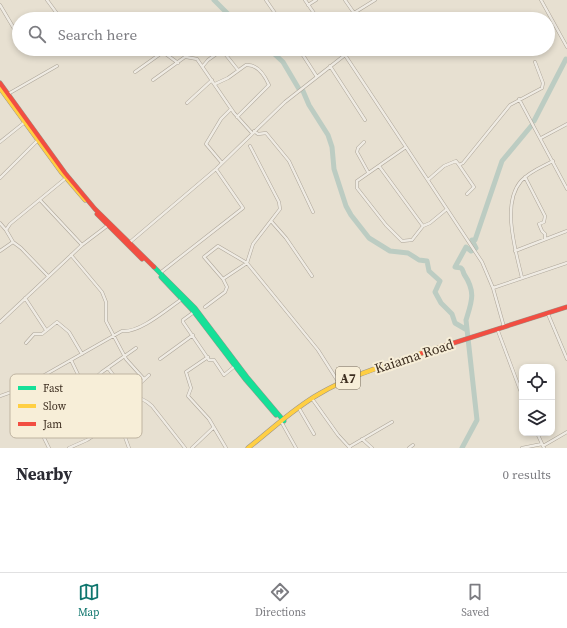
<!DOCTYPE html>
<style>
:root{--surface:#fff;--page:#f2f2f3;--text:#2b2b33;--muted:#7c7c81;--line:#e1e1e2;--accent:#0f766e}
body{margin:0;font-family:"Source Serif 4",serif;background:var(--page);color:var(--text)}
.controls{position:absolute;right:12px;bottom:12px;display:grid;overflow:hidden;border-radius:8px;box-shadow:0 2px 6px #0003}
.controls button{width:36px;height:36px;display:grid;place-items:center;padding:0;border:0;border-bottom:1px solid var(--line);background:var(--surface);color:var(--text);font:20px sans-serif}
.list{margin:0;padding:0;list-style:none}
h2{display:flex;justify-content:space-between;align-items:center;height:52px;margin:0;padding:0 16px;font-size:17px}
h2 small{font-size:13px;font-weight:400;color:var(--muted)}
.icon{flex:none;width:22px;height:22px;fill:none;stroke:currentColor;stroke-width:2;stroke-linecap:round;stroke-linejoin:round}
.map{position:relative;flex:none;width:567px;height:448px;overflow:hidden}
.search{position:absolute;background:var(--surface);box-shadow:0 2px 6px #0003;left:12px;right:12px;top:12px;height:44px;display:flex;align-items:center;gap:10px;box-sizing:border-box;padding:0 14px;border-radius:22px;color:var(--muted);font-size:15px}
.sheet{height:124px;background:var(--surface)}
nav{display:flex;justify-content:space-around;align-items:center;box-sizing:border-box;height:56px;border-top:1px solid var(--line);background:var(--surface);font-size:11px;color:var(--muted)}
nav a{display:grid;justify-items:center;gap:2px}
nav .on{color:var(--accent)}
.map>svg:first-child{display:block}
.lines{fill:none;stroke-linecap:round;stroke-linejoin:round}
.river{stroke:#bcccc2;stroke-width:5}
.street-casing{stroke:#ada599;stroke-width:3.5}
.fast-casing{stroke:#9c958a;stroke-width:5}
.slow-casing{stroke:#9c958a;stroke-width:5}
.jam-casing{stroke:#9c958a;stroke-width:5}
.street{stroke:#efebe3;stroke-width:2.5}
.fast{stroke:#16e098;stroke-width:4}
.slow{stroke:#ffcf43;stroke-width:4}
.jam{stroke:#f24e42;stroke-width:4}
.labels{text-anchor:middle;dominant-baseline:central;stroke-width:4;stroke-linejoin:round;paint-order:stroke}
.shield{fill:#f7eed8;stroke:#756857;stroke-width:1}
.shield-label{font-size:13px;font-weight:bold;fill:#3d2e20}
.street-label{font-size:14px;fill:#3d2e20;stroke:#f7eed8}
.key{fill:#f7eed8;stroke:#bfb4a1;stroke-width:1}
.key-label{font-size:11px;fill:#3d2e20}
</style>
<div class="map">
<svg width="567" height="448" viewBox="0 0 567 448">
<rect width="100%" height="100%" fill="#e7e0d1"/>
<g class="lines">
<!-- river -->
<path class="river" d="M214,0L233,19
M269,49L283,62L299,89L303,91L309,105L328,135L332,147L334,169L346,206L351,215L369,238L390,251L408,253L419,260L427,261L429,271L440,281L435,292L441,303L452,314L455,323L467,330
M534,121L566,59
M462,448L477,420L466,320C472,301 476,292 464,274C463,272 463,269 461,268C459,267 457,268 455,267L466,247L471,251L476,248L472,240H475L502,161L532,125"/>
<defs>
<path id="street" d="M47,0L61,19
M266,0L279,19
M305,0L318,19
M345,0L354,13L375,0
M541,0L567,47
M0,5L19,37
M308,5L316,0
M299,49L317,77
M341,49L482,262L493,288L504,327
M186,57L197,59L234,113L252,133
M203,66L208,60L222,50L238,70
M330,66L365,120
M135,72L163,52L178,63
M153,80L196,49
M215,84L228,78L246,65C258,64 265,76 269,85L237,117
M8,94L57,66
M519,99L567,189
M187,103L212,80
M254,131L258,134L266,133L289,161L313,212
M541,138L567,124
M0,142L25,122
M364,142L358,148L357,152L368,172
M406,147L357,181V188L386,225L402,241L412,240L423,226L430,223L447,209
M222,163L206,144L221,119L231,109
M459,165L474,187L467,194
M379,166L423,226
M525,177L545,216L544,222L539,224L542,231L545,234V239
M0,178L38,140
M428,180L444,166L456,161L459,165L463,163L510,105L542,88L543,83L535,62
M40,200L82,245
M271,221L286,238L312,276
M0,223L6,230
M13,242L21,248L48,276
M129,243L216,169L285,102L345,55
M0,251L13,242L6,230L10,224L66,178
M515,251L567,231
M71,255L102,292L106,302V321L126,359L144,379
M160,273L243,208L216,169
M522,278C516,252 501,204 521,181C530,171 542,167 553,161
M223,279L204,257L218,246L247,263L318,350L339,383
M493,288L567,263
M25,298L46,330
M205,307L225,292L227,287L223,279L247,263L253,244L280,209L279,202L250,146
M194,312L183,320V322L209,360H214L224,375L235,366
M548,314L567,359
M0,322L82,245L107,226
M498,331L522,395
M26,343L34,334H42L57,322L69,332L82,354
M208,357L186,372L191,388L188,396L209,419L226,448
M160,359L193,335
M71,360L83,385L86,386L102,372L136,348
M108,368L129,396C136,395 147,401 152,406L185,448
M20,389L49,448
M0,396L20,389L122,331C140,333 167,309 182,299
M313,400L338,435L350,448
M82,408C95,410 105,406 115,415
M300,410L314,434
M34,416L58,403L83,385
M113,419L125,437L129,448
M282,423L296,448
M537,433L544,448
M362,439L372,448
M543,446L567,432
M349,447L392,422
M69,448L87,440L107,427L134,389L149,375
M192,448L213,428
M409,448L413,445
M522,448L542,444"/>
<path id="fast" d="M154,267L195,308L247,377L284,421
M161,277L194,312L245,379L276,415"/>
<path id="slow" d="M0,88L62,173L85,200
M248,448C271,430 294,408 319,394C351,375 387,365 422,353"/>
<path id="jam" d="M0,83L65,173L95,209L154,267
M97,214L142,259
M422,353L567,307"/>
</defs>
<!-- street casing -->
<use href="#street" class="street-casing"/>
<!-- fast casing -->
<use href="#fast" class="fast-casing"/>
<!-- slow casing -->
<use href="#slow" class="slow-casing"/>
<!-- jam casing -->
<use href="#jam" class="jam-casing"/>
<!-- street -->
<use href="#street" class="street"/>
<!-- fast -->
<use href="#fast" class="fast"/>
<!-- slow -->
<use href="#slow" class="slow"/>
<!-- jam -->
<use href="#jam" class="jam"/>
</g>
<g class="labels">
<!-- shield labels -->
<rect class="shield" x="336" y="367" width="24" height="22" rx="3"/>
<g class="shield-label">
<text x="348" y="378">A7</text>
</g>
<!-- street labels -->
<g class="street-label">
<text transform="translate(414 356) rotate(-18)">Kaiama Road</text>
</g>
</g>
<!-- legend -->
<rect x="10" y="374" width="132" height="64" rx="6" class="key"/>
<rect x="18" y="386" width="18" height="4" fill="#16e098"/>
<rect x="18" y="404" width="18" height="4" fill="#ffcf43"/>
<rect x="18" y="422" width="18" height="4" fill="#f24e42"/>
<g class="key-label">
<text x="43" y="392">Fast</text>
<text x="43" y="410">Slow</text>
<text x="43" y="428">Jam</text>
</g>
</svg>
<div class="controls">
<button><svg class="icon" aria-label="locate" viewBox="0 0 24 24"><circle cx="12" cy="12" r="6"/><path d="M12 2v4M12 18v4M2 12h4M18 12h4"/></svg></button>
<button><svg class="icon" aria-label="layers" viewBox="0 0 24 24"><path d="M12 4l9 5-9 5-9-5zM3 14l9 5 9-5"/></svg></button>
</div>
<div class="search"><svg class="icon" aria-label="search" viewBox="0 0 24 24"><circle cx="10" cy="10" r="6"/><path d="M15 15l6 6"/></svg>Search here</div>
</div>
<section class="sheet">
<h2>Nearby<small>0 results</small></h2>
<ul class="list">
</ul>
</section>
<nav>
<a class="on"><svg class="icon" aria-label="map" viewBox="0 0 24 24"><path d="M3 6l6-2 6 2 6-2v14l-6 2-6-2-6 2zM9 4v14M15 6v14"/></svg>Map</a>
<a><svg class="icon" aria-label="directions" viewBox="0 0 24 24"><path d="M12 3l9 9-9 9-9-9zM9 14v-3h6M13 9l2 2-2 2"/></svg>Directions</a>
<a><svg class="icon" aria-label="saved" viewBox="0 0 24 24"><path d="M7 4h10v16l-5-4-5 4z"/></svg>Saved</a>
</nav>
